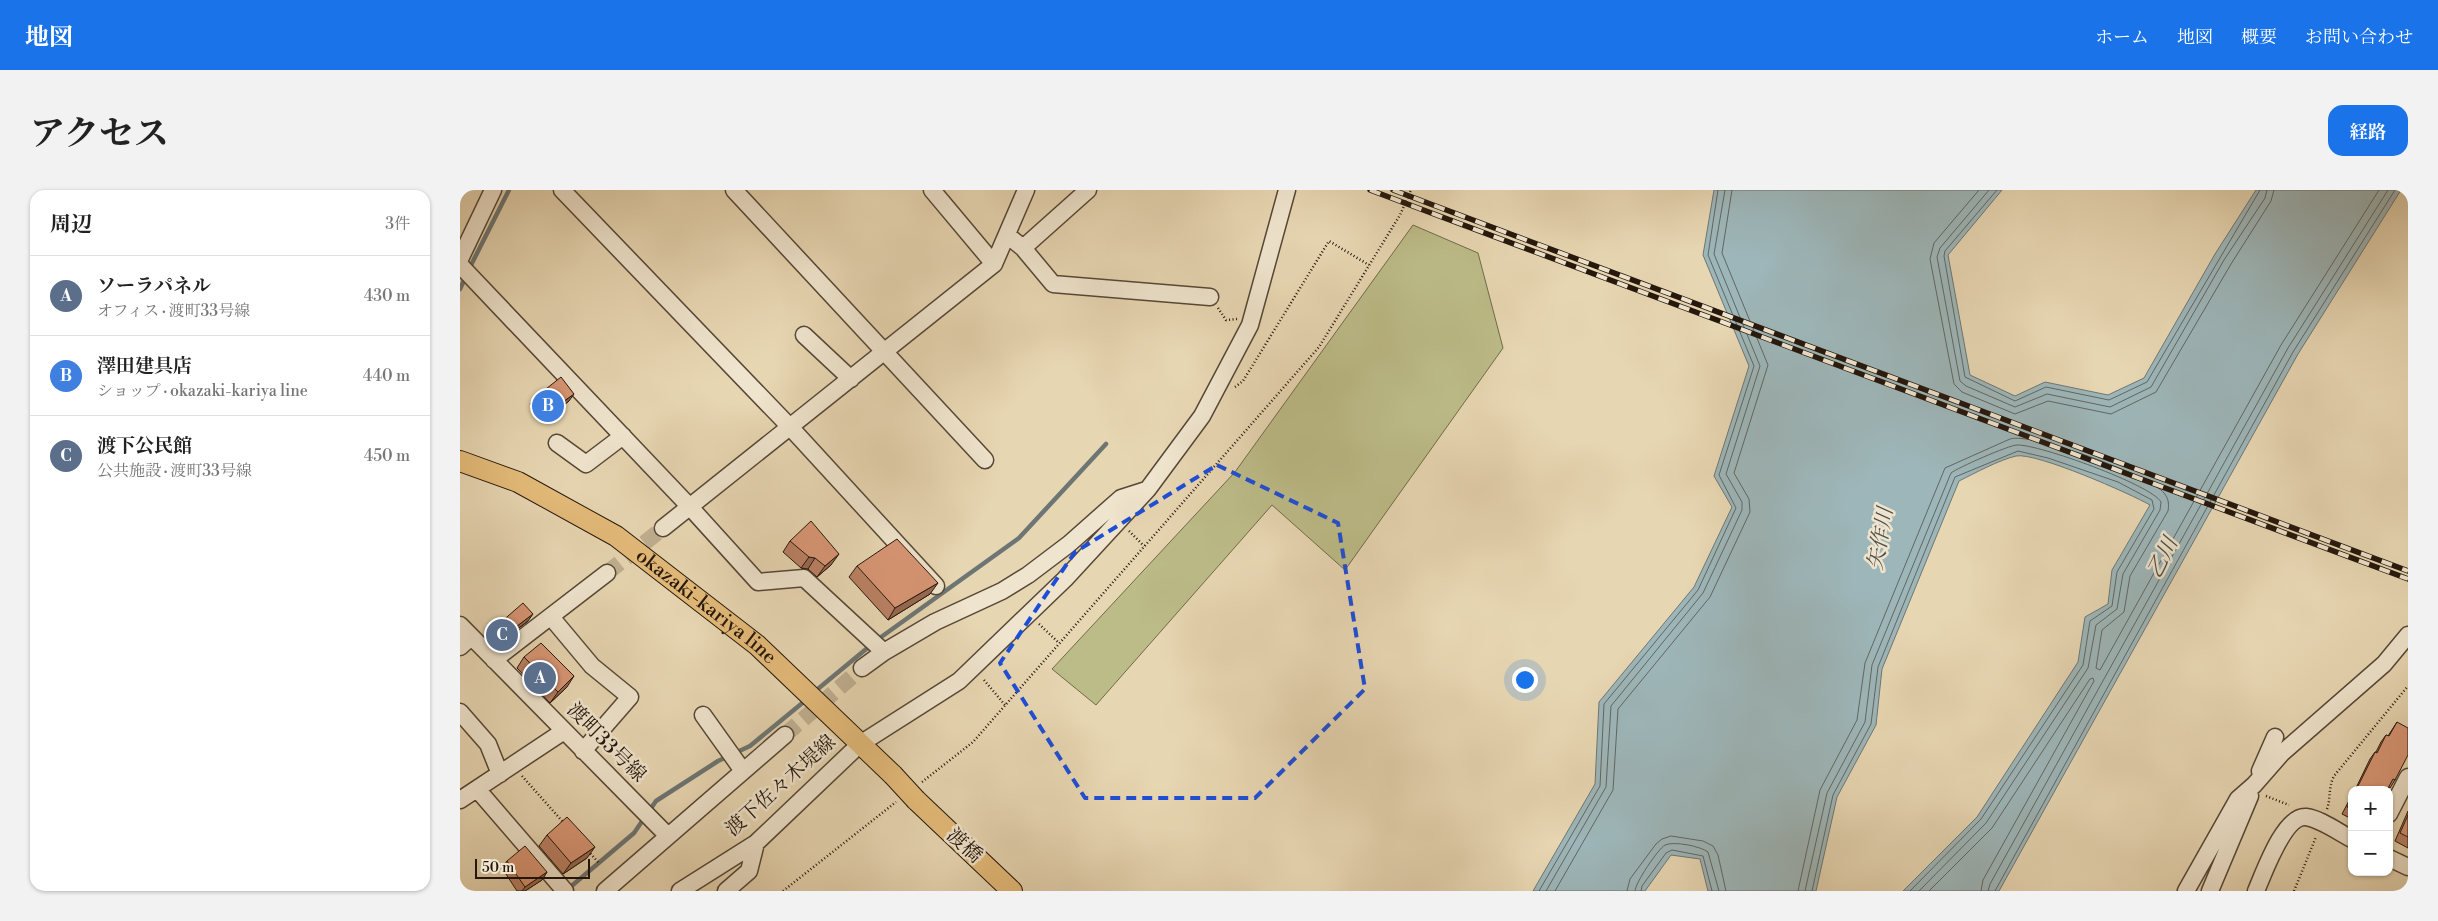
<!DOCTYPE html>
<html lang="ja">
<meta charset="utf-8">
<style>
:root{--surface:#fff;--page:#f2f2f2;--text:#222;--muted:#767676;--line:#e0e0e0;--accent:#1a73e8}
body{margin:0;font-family:"Libre Bodoni","Noto Serif JP",serif;background:var(--page);color:var(--text)}
.controls{position:absolute;right:15px;bottom:15px;display:grid;overflow:hidden;border-radius:10px;box-shadow:0 1px 4px #0004}
.controls button{width:45px;height:45px;display:grid;place-items:center;padding:0;border:0;border-bottom:1px solid var(--line);background:var(--surface);color:var(--text);font:25px sans-serif}
.scale{position:absolute;left:15px;bottom:12px;width:115px;box-sizing:border-box;padding-left:5px;border:2px solid #25170c;border-top:0;font-size:14px;line-height:18px;white-space:nowrap;color:#25170c;-webkit-text-stroke:4px #efe4cd;paint-order:stroke}
.you{position:absolute;left:1064px;top:489px;width:18px;height:18px;margin:-12px;border:4px solid #fff;border-radius:50%;background:#1a73e8;box-shadow:0 0 0 8px #1a73e833}
.badge{display:grid;place-items:center;width:32px;height:32px;border-radius:50%;background:var(--accent);color:#fff;font-size:16px;font-weight:700}
.pin{position:absolute;translate:-50% -50%;border:2px solid #fff;box-shadow:0 1px 5px #0006}
.list{margin:0;padding:0;list-style:none}
h2{display:flex;justify-content:space-between;align-items:center;height:65px;margin:0;padding:0 20px;font-size:21px}
h2 small{font-size:16px;font-weight:400;color:var(--muted)}
.list li{display:grid;grid-template-columns:32px 1fr auto;gap:15px;align-items:center;box-sizing:border-box;height:80px;padding:0 20px;border-top:1px solid var(--line)}
.list b{display:block;font-size:19px;white-space:nowrap}
.list p{margin:0;font-size:16px;white-space:nowrap;color:var(--muted)}
.list em{font-size:16px;font-style:normal;color:var(--muted)}
.map{position:relative;flex:none;width:1948px;height:701px;overflow:hidden;border-radius:15px}
header{display:flex;align-items:center;gap:30px;box-sizing:border-box;height:70px;padding:0 25px;background:var(--accent);color:#fff}
header strong{font-size:24px}
nav{display:flex;gap:28px;margin-inline-start:auto;font-size:18px}
.intro{display:flex;align-items:center;justify-content:space-between;box-sizing:border-box;height:120px;padding:0 30px}
h1{margin:0;font-size:35px}
.button{padding:12px 22px;border-radius:15px;background:var(--accent);color:#fff;font-size:18px;font-weight:700}
main{display:flex;gap:30px;padding:0 30px}
aside{flex:1;background:var(--surface);border-radius:15px;box-shadow:0 1px 4px #0004}
.map>svg:first-child{display:block}
.green{fill:#bcbc88;stroke:#706a4a}
.water{fill:#9db6b9;stroke:#6d7674}
.lines{fill:none;stroke-linecap:round;stroke-linejoin:round}
.shore{stroke:#616662;stroke-width:1}
.stream{stroke:#6d7674;stroke-width:4.5}
.minor-tunnel{stroke:#c0b091;stroke-width:16;stroke-dasharray:16 8;stroke-linecap:butt}
.minor-casing{stroke:#564736;stroke-width:19}
.major-casing{stroke:#25170c;stroke-width:22}
.path{stroke:#25170c;stroke-width:2.5;stroke-dasharray:1 2.5;stroke-linecap:butt}
.minor{stroke:#efe4cd;stroke-width:16}
.major{stroke:#e4bb79;stroke-width:20}
.rail-casing{stroke:#25170c;stroke-width:5.5}
.rail{stroke:#efe4cd;stroke-width:4;stroke-dasharray:11;stroke-linecap:butt}
.major-bridge-casing{stroke:#25170c;stroke-width:22;stroke-linecap:butt}
.major-bridge{stroke:#e4bb79;stroke-width:20}
.wall{fill:#ba8164;stroke:#25170c}
.shaded-wall{fill:#976951;stroke:#25170c}
.building{fill:#d89674;stroke:#25170c}
.marked{fill:none;stroke:#1d4ed8;stroke-width:4;stroke-dasharray:10 6;stroke-linejoin:round}
.labels{text-anchor:middle;dominant-baseline:central;stroke-width:5;stroke-linejoin:round;paint-order:stroke}
.street-label{font-size:20px;fill:#25170c;stroke:#efe4cd}
.water-label{font-size:21px;font-style:italic;fill:#4f4f49;stroke:#efe4cd}
</style>
<header>
<strong>地図</strong>
<nav><a>ホーム</a><a>地図</a><a>概要</a><a>お問い合わせ</a></nav>
</header>
<div class="intro"><h1>アクセス</h1><a class="button">経路</a></div>
<main>
<aside>
<h2>周辺<small>3件</small></h2>
<ul class="list">
<li><span class="badge" style="background:#5c6f8a">A</span><div><b>ソーラパネル</b><p>オフィス · 渡町33号線</p></div><em>430 m</em></li>
<li><span class="badge" style="background:#3f7fe0">B</span><div><b>澤田建具店</b><p>ショップ · okazaki-kariya line</p></div><em>440 m</em></li>
<li><span class="badge" style="background:#5c6f8a">C</span><div><b>渡下公民館</b><p>公共施設 · 渡町33号線</p></div><em>450 m</em></li>
</ul>
</aside>
<div class="map">
<svg width="1948" height="701" viewBox="0 0 1948 701">
<rect width="100%" height="100%" fill="#e7d6b2"/>
<filter id="stains"><feTurbulence type="fractalNoise" baseFrequency=".004" numOctaves="4"/><feColorMatrix values="0 0 0 0 .2 0 0 0 0 .09 0 0 0 0 .02 0 0 0 .5 -.17"/></filter>
<radialGradient id="worn" r=".72"><stop offset=".6" stop-color="#630" stop-opacity="0"/><stop offset="1" stop-color="#630" stop-opacity=".3"/></radialGradient>
<!-- green -->
<path class="green" d="M953,35L1018,63L1043,158L885,380L812,315L636,515L592,479L775,282Z"/>
<!-- water -->
<path class="water" d="M1254,0H1542L1488,65L1510,185L1555,206L1585,192L1648,205L1684,188L1755,64L1796,0H1941L1838,164L1539,701H1443L1517,627L1618,472L1625,427L1648,414L1652,380L1690,315C1671,304 1576,262 1556,266C1539,270 1515,283 1499,291L1422,479L1416,535L1377,607L1356,701H1248L1240,669L1211,665L1185,701H1073L1135,594L1139,512L1234,397L1272,317L1254,286L1289,176L1243,65Z"/>
<g class="lines">
<!-- shore -->
<path class="shore" d="M1519,0L1474,53L1470,69L1494,194L1502,202L1555,224L1588,211L1651,224L1696,202L1771,74L1811,11L1814,0
M1529,0L1480,58L1477,67L1500,191L1506,196L1555,217L1587,204L1650,217L1691,197L1764,70L1805,8L1807,0
M1537,0L1485,61L1484,66L1505,187L1555,211L1586,197L1649,210L1687,192L1800,0
M1079,701L1140,596L1144,514L1238,400L1276,318L1259,285L1294,176L1248,65L1258,0
M1086,701L1146,597L1151,516L1243,403L1282,320V312L1266,284L1300,176L1254,64L1265,0
M1095,701L1153,600L1158,519L1250,407L1290,322L1289,309L1274,283L1308,175L1262,63L1272,0
M1167,701L1170,689L1196,654L1202,649L1211,646L1243,651L1253,656L1258,665L1266,701
M1175,701C1175,693 1198,659 1205,655C1214,651 1240,656 1248,662L1259,701
M1181,701L1182,696L1206,663L1212,660L1243,666L1252,701
M1338,701L1360,600L1397,530L1405,473L1485,278L1550,249C1571,242 1690,285 1704,303C1709,309 1709,315 1708,321L1670,386L1664,422L1642,440L1636,478L1640,480L1821,155L1919,0
M1345,701L1367,603L1405,532L1412,475L1491,283C1497,278 1549,255 1557,255C1578,254 1692,295 1701,312L1700,320L1663,384L1657,419L1636,435L1628,478L1526,633L1459,701
M1352,701L1373,605L1411,534L1418,477L1495,287L1558,261L1588,268L1658,292L1692,310L1694,319L1657,382L1652,416L1630,431L1623,475L1521,629L1450,701
M1469,701L1532,638L1630,489L1633,488L1634,491L1523,690L1521,701
M1528,701L1530,694L1828,158L1928,0
M1535,701L1833,162L1935,0"/>
<!-- stream -->
<path class="stream" d="M9,79L49,0
M0,99L6,86
M417,450L559,348L646,254
M353,503L411,455
M108,699L174,643L196,611L258,571L290,556L346,510"/>
<!-- minor-tunnel -->
<path class="minor-tunnel" d="M147,383L203,338
M325,545L402,478"/>
<defs>
<path id="minor" d="M102,0L331,238L476,396
M274,0L525,270
M472,0L534,74
M547,45L563,58L593,94L750,107
M563,58L628,0
M0,69L33,0
M0,75L230,317L298,392L344,388L424,462
M344,145L391,189
M97,253L126,274L163,246
M203,338L534,74L566,0
M91,427L132,476L170,507L123,561
M0,435L207,645
M0,457L11,447
M34,470L147,383
M402,478L424,462L475,432L542,401L568,385L609,354L661,308L686,300
M0,522L28,554L40,584
M243,525L283,581
M1800,581L1815,547
M17,599L105,701
M0,610L104,541
M1929,624L1948,587
M1929,668L1948,677
M145,701L325,545
M220,701L296,653L400,554L499,491L605,389L688,299L742,226L790,135L827,0
M266,701L289,681L296,653
M1726,701L1778,609L1794,595L1822,563L1924,474L1948,445
M1750,701L1790,606
M1796,701C1804,683 1824,625 1846,627C1861,629 1878,642 1892,649"/>
<g id="major">
<path id="s1" d="M0,271L58,292L156,346L297,455L433,585"/>
<path d="M456,610L552,701"/>
</g>
</defs>
<!-- minor casing -->
<use href="#minor" class="minor-casing"/>
<!-- major casing -->
<use href="#major" class="major-casing"/>
<!-- path -->
<path class="path" d="M758,118L766,130L777,129
M775,197L783,191L869,51L909,75
M669,341L684,356
M579,434L599,453
M524,490L545,515
M62,586L103,632
M462,592L513,552L859,157L940,25L951,0
M1806,606L1829,615
M1867,619C1871,608 1868,598 1874,586L1948,496
M128,661L139,673
M323,701L436,612
M1834,701L1856,647"/>
<!-- minor -->
<use href="#minor" class="minor"/>
<!-- major -->
<use href="#major" class="major"/>
<defs>
<path id="rail" d="M910,0L1948,389
M933,0L1948,381"/>
</defs>
<!-- rail casing -->
<use href="#rail" class="rail-casing"/>
<!-- rail -->
<use href="#rail" class="rail"/>
<defs>
<path id="major-bridge" d="M433,585L456,610"/>
</defs>
<!-- major-bridge casing -->
<use href="#major-bridge" class="major-bridge-casing"/>
<!-- major-bridge -->
<use href="#major-bridge" class="major-bridge"/>
</g>
<!-- wall -->
<path class="wall" d="M76,207L109,211L84,230L70,214Z
M330,351L371,375L357,387L348,379L341,378L323,362Z
M397,376L470,404L428,430L389,387Z
M68,431L35,456L27,448L32,440Z
M64,467L107,497L90,513L57,478Z
M1937,532L1935,590L1930,598L1929,597L1927,600H1895L1910,569L1915,562H1916L1921,552L1926,545L1928,546Z
M1892,605V629L1882,624Z
M1948,621V658L1935,651Z
M87,645L127,668L103,684L79,656Z
M47,671L87,682L82,690L65,701H57L42,678Z"/>
<!-- shaded-wall -->
<path class="shaded-wall" d="M114,204L109,211L84,230L89,222Z
M379,364L371,375L357,387L365,376Z
M349,367L355,368L348,379L341,378Z
M478,393L470,404L428,430L435,418Z
M73,424L68,431L35,456L40,449Z
M114,486L107,497L90,513L98,502Z
M135,657L127,668L103,684L111,673Z
M87,682L82,690L65,701H62L65,697Z"/>
<!-- building -->
<path class="building" d="M101,187L114,204L89,222L76,207Z
M351,331L379,364L365,376L355,368L349,367L330,351Z
M437,349L478,393L435,418L397,376Z
M63,413L73,424L40,449L32,440Z
M81,453L114,486L98,502L64,467Z
M1937,532L1948,538V565L1935,590L1933,589L1927,600H1896L1915,562L1917,563L1926,545L1929,546Z
M1892,608V619L1887,617Z
M1948,625V647L1940,643Z
M107,627L135,657L111,673L87,645Z
M65,656L87,682L65,697L47,671Z"/>
<!-- marked area -->
<path class="marked" d="M757,275L878,333L905,499L795,608H625L540,473L615,362Z"/>
<g class="labels">
<!-- street labels -->
<g class="street-label">
<text stroke="none"><textPath href="#s1" startOffset="288">okazaki-kariya line</textPath></text>
<text transform="translate(146 553) rotate(45)">渡町33号線</text>
<text transform="translate(321 596) rotate(-42)">渡下佐々木堤線</text>
<text transform="translate(504 656) rotate(43)">渡橋</text>
</g>
<!-- water labels -->
<g class="water-label">
<text transform="translate(1421 349) rotate(-80)">矢作川</text>
<text transform="translate(1703 368) rotate(-64)">乙川</text>
</g>
</g>
<rect width="100%" height="100%" filter="url(#stains)"/>
<rect width="100%" height="100%" fill="url(#worn)"/>
</svg>
<div class="controls">
<button>+</button>
<button>−</button>
</div>
<div class="scale">50 m</div>
<div class="you"></div>
<div class="pin badge" style="left:80px;top:488px;background:#5c6f8a">A</div>
<div class="pin badge" style="left:88px;top:216px;background:#3f7fe0">B</div>
<div class="pin badge" style="left:42px;top:445px;background:#5c6f8a">C</div>
</div>
</main>
